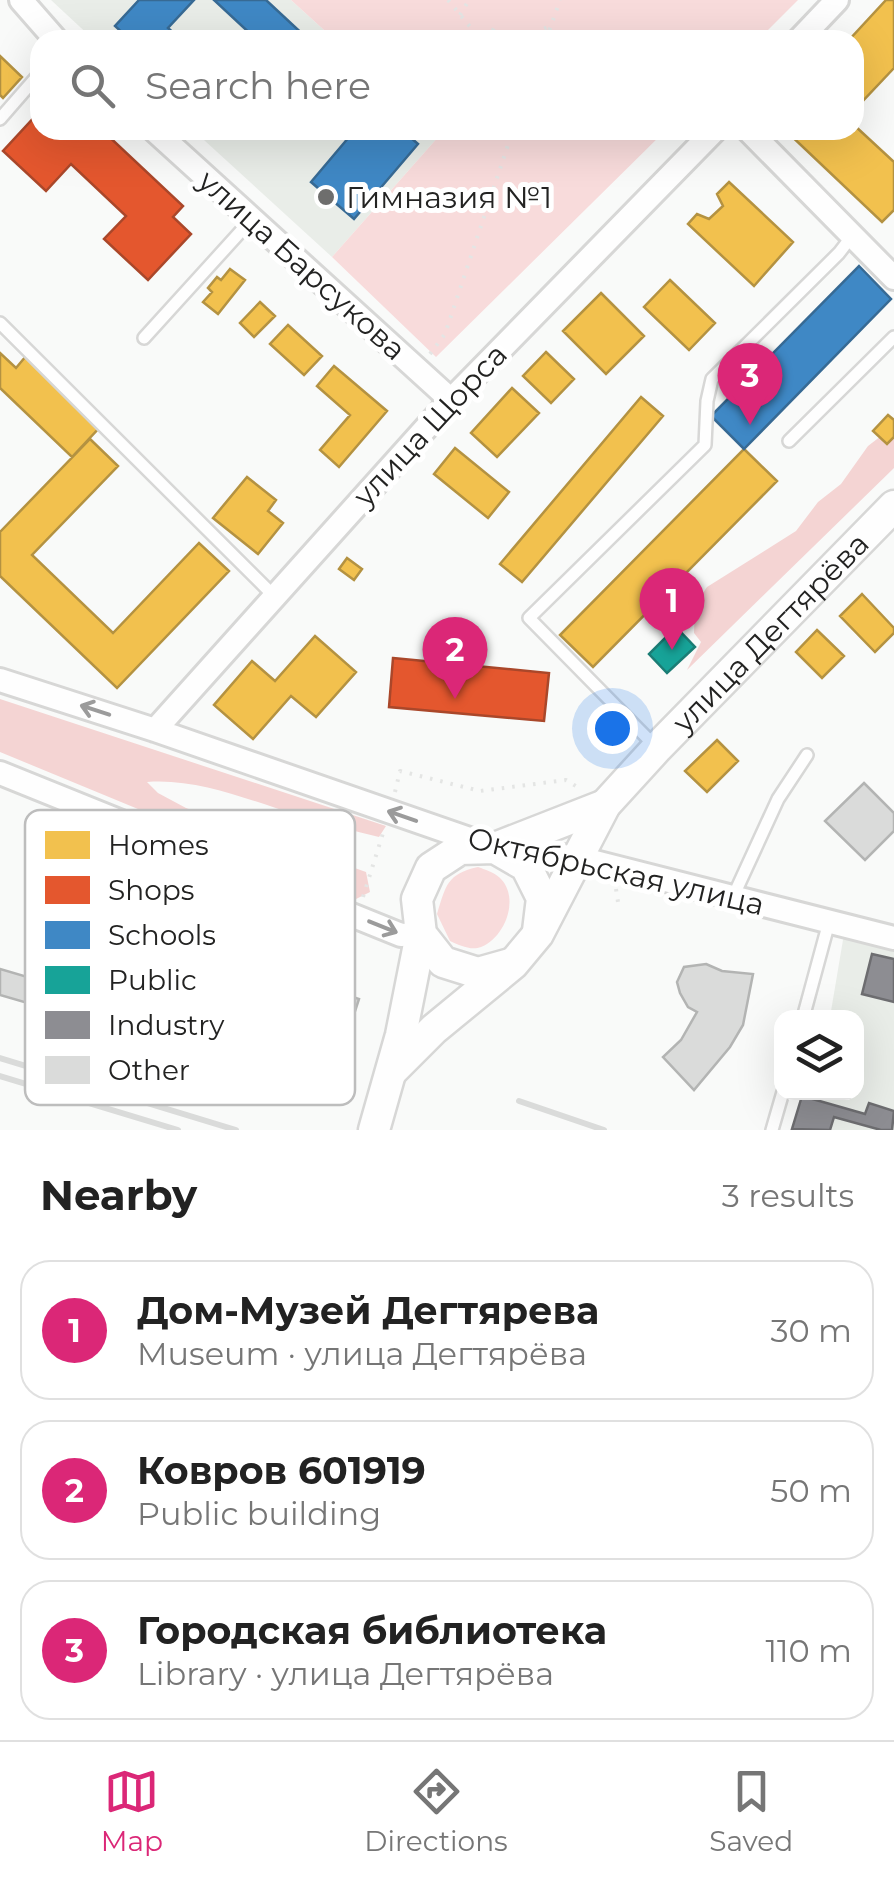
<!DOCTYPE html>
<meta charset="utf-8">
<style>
:root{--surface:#fff;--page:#f6f6f6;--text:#222;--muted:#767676;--line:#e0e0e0;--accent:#db2777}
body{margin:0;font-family:Montserrat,sans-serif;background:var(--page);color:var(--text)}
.controls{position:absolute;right:30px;bottom:30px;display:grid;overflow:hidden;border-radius:20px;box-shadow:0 10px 40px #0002}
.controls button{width:90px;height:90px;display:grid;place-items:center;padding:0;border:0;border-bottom:2px solid var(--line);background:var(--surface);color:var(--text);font:50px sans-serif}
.you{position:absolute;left:612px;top:728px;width:35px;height:35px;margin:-25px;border:8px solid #fff;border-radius:50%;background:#1a73e8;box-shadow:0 0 0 15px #1a73e833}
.badge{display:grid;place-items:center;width:65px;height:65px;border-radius:50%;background:var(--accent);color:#fff;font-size:32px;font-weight:700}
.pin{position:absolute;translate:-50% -82px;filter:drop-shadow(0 2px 5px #0008)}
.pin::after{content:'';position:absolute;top:52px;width:35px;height:30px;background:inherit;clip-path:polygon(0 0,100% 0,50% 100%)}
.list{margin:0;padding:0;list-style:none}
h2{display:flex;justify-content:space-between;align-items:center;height:130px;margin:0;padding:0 40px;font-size:42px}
h2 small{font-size:32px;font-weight:400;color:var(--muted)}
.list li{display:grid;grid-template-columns:65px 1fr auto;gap:30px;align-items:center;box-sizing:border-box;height:140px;margin:0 20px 20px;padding:0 20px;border:2px solid var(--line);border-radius:30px}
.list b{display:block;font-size:38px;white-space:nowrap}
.list p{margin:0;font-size:32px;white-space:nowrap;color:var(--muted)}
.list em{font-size:32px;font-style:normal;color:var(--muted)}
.icon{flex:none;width:55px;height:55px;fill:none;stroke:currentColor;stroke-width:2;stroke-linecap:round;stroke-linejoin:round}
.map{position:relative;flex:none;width:894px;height:1130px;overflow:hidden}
.search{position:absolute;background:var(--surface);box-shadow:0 10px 40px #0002;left:30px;right:30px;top:30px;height:110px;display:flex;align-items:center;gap:25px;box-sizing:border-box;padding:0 35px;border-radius:30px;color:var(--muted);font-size:38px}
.sheet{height:610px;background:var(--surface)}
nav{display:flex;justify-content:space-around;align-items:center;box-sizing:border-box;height:140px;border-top:2px solid var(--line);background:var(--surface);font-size:28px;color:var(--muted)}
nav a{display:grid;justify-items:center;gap:5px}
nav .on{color:var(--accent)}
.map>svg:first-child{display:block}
.built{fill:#e9ede8}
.green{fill:#f8dbdb}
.forest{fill:#f4d4d3}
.homes{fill:#f2c14e;stroke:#b49241;stroke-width:2.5}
.shops{fill:#e4572e;stroke:#aa472a;stroke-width:2.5}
.schools{fill:#3f88c5;stroke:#376a94;stroke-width:2.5}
.public{fill:#17a398;stroke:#1b7d75;stroke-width:2.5}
.industry{fill:#8d8d92;stroke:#6d6d70;stroke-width:2.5}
.building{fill:#dadbda;stroke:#b3b4b3;stroke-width:2.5}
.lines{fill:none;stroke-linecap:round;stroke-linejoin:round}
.lane-casing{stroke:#d7d7d6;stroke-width:16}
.street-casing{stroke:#d7d7d6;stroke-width:28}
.secondary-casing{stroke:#d7d7d6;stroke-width:35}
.path{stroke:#e4e5e4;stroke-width:4;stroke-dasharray:2.5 8;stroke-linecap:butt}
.lane{stroke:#fefefe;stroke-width:11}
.street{stroke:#fefefe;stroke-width:22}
.secondary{stroke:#fefefe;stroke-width:30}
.rail{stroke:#dadbda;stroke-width:6}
.oneway{stroke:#9b9b9b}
.poi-dot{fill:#6e6e6d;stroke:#fff;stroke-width:4}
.labels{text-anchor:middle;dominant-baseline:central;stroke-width:10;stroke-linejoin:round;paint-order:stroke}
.poi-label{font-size:30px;fill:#232322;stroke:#fff;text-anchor:start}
.street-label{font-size:30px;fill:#232322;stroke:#fff}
.key{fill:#fff;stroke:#bdbdbd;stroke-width:2.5}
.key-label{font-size:28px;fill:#232322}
</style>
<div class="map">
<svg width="894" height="1130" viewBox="0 0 894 1130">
<rect width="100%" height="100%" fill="#f9faf9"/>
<!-- built -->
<path class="built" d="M51,0H291L335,40H94Z
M193,130H433L439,136L332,257Z
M844,934L894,946V1130H810L817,1093L856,1092V1018L830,1017Z"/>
<!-- green -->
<path class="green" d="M291,0H798L758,40H335Z
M433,130H666L436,357L332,257L439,136Z
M478,867C486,870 494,872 500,878C520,897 506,937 481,947C471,951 459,945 450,941L437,914C446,885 447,874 478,867Z"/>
<!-- forest -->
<path class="forest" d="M894,426V468L687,670L701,642L694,633L695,605L707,587L796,531L818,502L841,484L868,446Z
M0,699L386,826L379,837C352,830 324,824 297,815C249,800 197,778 147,782L158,793L186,808L366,872L370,892L356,899L0,752Z"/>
<!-- homes -->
<path class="homes" d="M886,0H894V68L858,106L854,103V40H849Z
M0,56L22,77L3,98L0,95Z
M854,125L894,162V210L882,222L785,130H854Z
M729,182L793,242L754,286L688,224L697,214L709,219L723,206L717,194Z
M230,269L245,280L218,314L203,302L212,292L208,288L217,277L221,280Z
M670,280L715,323L689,350L644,307Z
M601,293L644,336L606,374L563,331Z
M260,302L275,316L254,337L240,323Z
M288,325L322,356L304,375L270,344Z
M546,352L574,379L551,403L523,376Z
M0,353L16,368L26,356L100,427L72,457L0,388Z
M334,366L387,411L339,467L320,450L350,415L317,386Z
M512,388L539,413L497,457L471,433Z
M641,397L663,416L522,582L500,564Z
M888,415L894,420V437L887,444L873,431Z
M90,439L118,466L32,555L113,633L199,543L229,571L117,688L0,576V532Z
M455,448L509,492L488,518L434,474Z
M744,449L777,481L593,667L560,635Z
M247,477L276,500L268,511L283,523L258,554L213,518Z
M347,558L362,569L354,580L339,569Z
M862,594L894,628V633L875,652L840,616Z
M817,630L844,656L822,678L796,652Z
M315,636L356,672L316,717L291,696L253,739L214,705L252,661L275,681Z
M717,740L738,761L707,792L685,771Z"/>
<!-- shops -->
<path class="shops" d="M40,111V130H102L183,206L173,217L191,234L148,280L104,239L126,216L71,164L46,191L3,151Z
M393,658L549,673L544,721L389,707Z"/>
<!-- schools -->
<path class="schools" d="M139,0H194L168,28L181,40H130L115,26Z
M214,0H266L309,40H257Z
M355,130H402L418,144L354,219L311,182Z
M859,266L891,299L744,449L711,416Z"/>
<!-- public -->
<path class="public" d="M676,627L695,647L667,673L649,654Z"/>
<!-- industry -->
<path class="industry" d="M872,954L894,959V1002L862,994Z
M802,1096L865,1114L869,1103L894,1111L892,1130H881L834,1117L830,1130L792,1129Z"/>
<!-- building -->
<path class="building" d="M864,783L894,813V831L865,860L825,821Z
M706,964L722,971L753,974L743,1025L730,1047L694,1090L663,1057L681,1040L697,1012L688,1007L680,993L677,982L684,967Z
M0,969L99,998L93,1022L0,995Z
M318,985L359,999L346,1039L304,1025Z"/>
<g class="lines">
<defs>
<path id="lane" d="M0,119L40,73
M0,323L274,596
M144,338L252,219
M789,441L894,337
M657,748L529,618L705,445L707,401L712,379L839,253L852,236
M733,897L778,799L807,755
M803,1018L829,922
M772,1130L783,1092"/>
<path id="street" d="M21,0L56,40
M799,40L837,0
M154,130L451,400
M748,130L894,278
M0,680L155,730L495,848L579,858L894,938
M155,730L451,400L715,130
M0,773L401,935L421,934"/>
<g id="secondary">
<path d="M495,848L605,805"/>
<path d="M510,964L478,973L443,962L421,934L417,899L431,868L460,849L495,848L526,866L542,898L538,931"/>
<path id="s1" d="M392,1071L434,1029L513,964L538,934L605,805L657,748L894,506"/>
<path d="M374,1130L401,1035L421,934"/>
</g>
</defs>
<!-- lane casing -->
<use href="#lane" class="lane-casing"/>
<!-- street casing -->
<use href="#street" class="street-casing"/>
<!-- secondary casing -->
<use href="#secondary" class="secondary-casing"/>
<!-- path -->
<path class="path" d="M448,0L476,34L486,40
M460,15L469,0
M488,40L496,24
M527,40L534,33L552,25
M546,40L560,0
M430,354L445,334L513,130
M395,792L400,771L480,791L566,780L579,788
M616,889L618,902
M363,897L384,830"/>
<!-- lane -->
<use href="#lane" class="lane"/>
<!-- street -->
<use href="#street" class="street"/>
<!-- secondary -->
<use href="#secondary" class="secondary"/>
<!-- rail -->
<path class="rail" d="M0,1058L236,1130
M0,1076L178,1130
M519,1101L604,1130"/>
</g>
<!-- one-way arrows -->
<defs><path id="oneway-shaft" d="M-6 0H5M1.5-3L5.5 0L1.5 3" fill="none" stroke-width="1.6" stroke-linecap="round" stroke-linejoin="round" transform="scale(2.5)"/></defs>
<g class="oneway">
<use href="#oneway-shaft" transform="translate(95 710) rotate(-162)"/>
<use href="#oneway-shaft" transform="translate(402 816) rotate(-161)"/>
<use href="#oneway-shaft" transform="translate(383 927) rotate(22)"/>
</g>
<!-- markers -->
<circle class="poi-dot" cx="326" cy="197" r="10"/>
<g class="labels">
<!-- poi labels -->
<g class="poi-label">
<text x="346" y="197">Гимназия №1</text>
</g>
<!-- street labels -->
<g class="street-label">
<text transform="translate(302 265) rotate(42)">улица Барсукова</text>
<text transform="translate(430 425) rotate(-47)">улица Щорса</text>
<text stroke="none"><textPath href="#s1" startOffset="585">улица Дегтярёва</textPath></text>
<text transform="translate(616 871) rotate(13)">Октябрьская улица</text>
</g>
</g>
<!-- legend -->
<rect x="25" y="810" width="330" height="295" rx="15" class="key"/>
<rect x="45" y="831" width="45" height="28" fill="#f2c14e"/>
<rect x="45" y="876" width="45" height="28" fill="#e4572e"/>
<rect x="45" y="921" width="45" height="28" fill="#3f88c5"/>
<rect x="45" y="966" width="45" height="28" fill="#17a398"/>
<rect x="45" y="1011" width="45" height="28" fill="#8d8d92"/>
<rect x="45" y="1056" width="45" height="28" fill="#dadbda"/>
<g class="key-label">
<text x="108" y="855">Homes</text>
<text x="108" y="900">Shops</text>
<text x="108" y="945">Schools</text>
<text x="108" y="990">Public</text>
<text x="108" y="1035">Industry</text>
<text x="108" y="1080">Other</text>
</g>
</svg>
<div class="controls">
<button><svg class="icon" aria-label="layers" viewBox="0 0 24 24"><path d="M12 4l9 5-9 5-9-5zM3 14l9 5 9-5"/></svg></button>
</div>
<div class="you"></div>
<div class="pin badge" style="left:672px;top:650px">1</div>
<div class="pin badge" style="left:455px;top:699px">2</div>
<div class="pin badge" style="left:750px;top:425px">3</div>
<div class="search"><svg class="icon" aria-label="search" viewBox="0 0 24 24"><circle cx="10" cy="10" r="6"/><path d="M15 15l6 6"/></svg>Search here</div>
</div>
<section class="sheet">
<h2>Nearby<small>3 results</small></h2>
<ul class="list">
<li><span class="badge">1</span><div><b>Дом-Музей Дегтярева</b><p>Museum · улица Дегтярёва</p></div><em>30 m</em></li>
<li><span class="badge">2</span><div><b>Ковров 601919</b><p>Public building</p></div><em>50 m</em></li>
<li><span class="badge">3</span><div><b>Городская библиотека</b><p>Library · улица Дегтярёва</p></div><em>110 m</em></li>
</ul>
</section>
<nav>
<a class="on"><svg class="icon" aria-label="map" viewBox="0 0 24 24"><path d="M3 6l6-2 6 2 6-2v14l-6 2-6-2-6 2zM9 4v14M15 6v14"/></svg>Map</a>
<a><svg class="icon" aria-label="directions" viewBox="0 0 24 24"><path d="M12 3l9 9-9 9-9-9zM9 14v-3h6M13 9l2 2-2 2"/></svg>Directions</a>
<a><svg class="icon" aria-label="saved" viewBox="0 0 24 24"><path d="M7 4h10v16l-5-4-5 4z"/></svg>Saved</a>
</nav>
